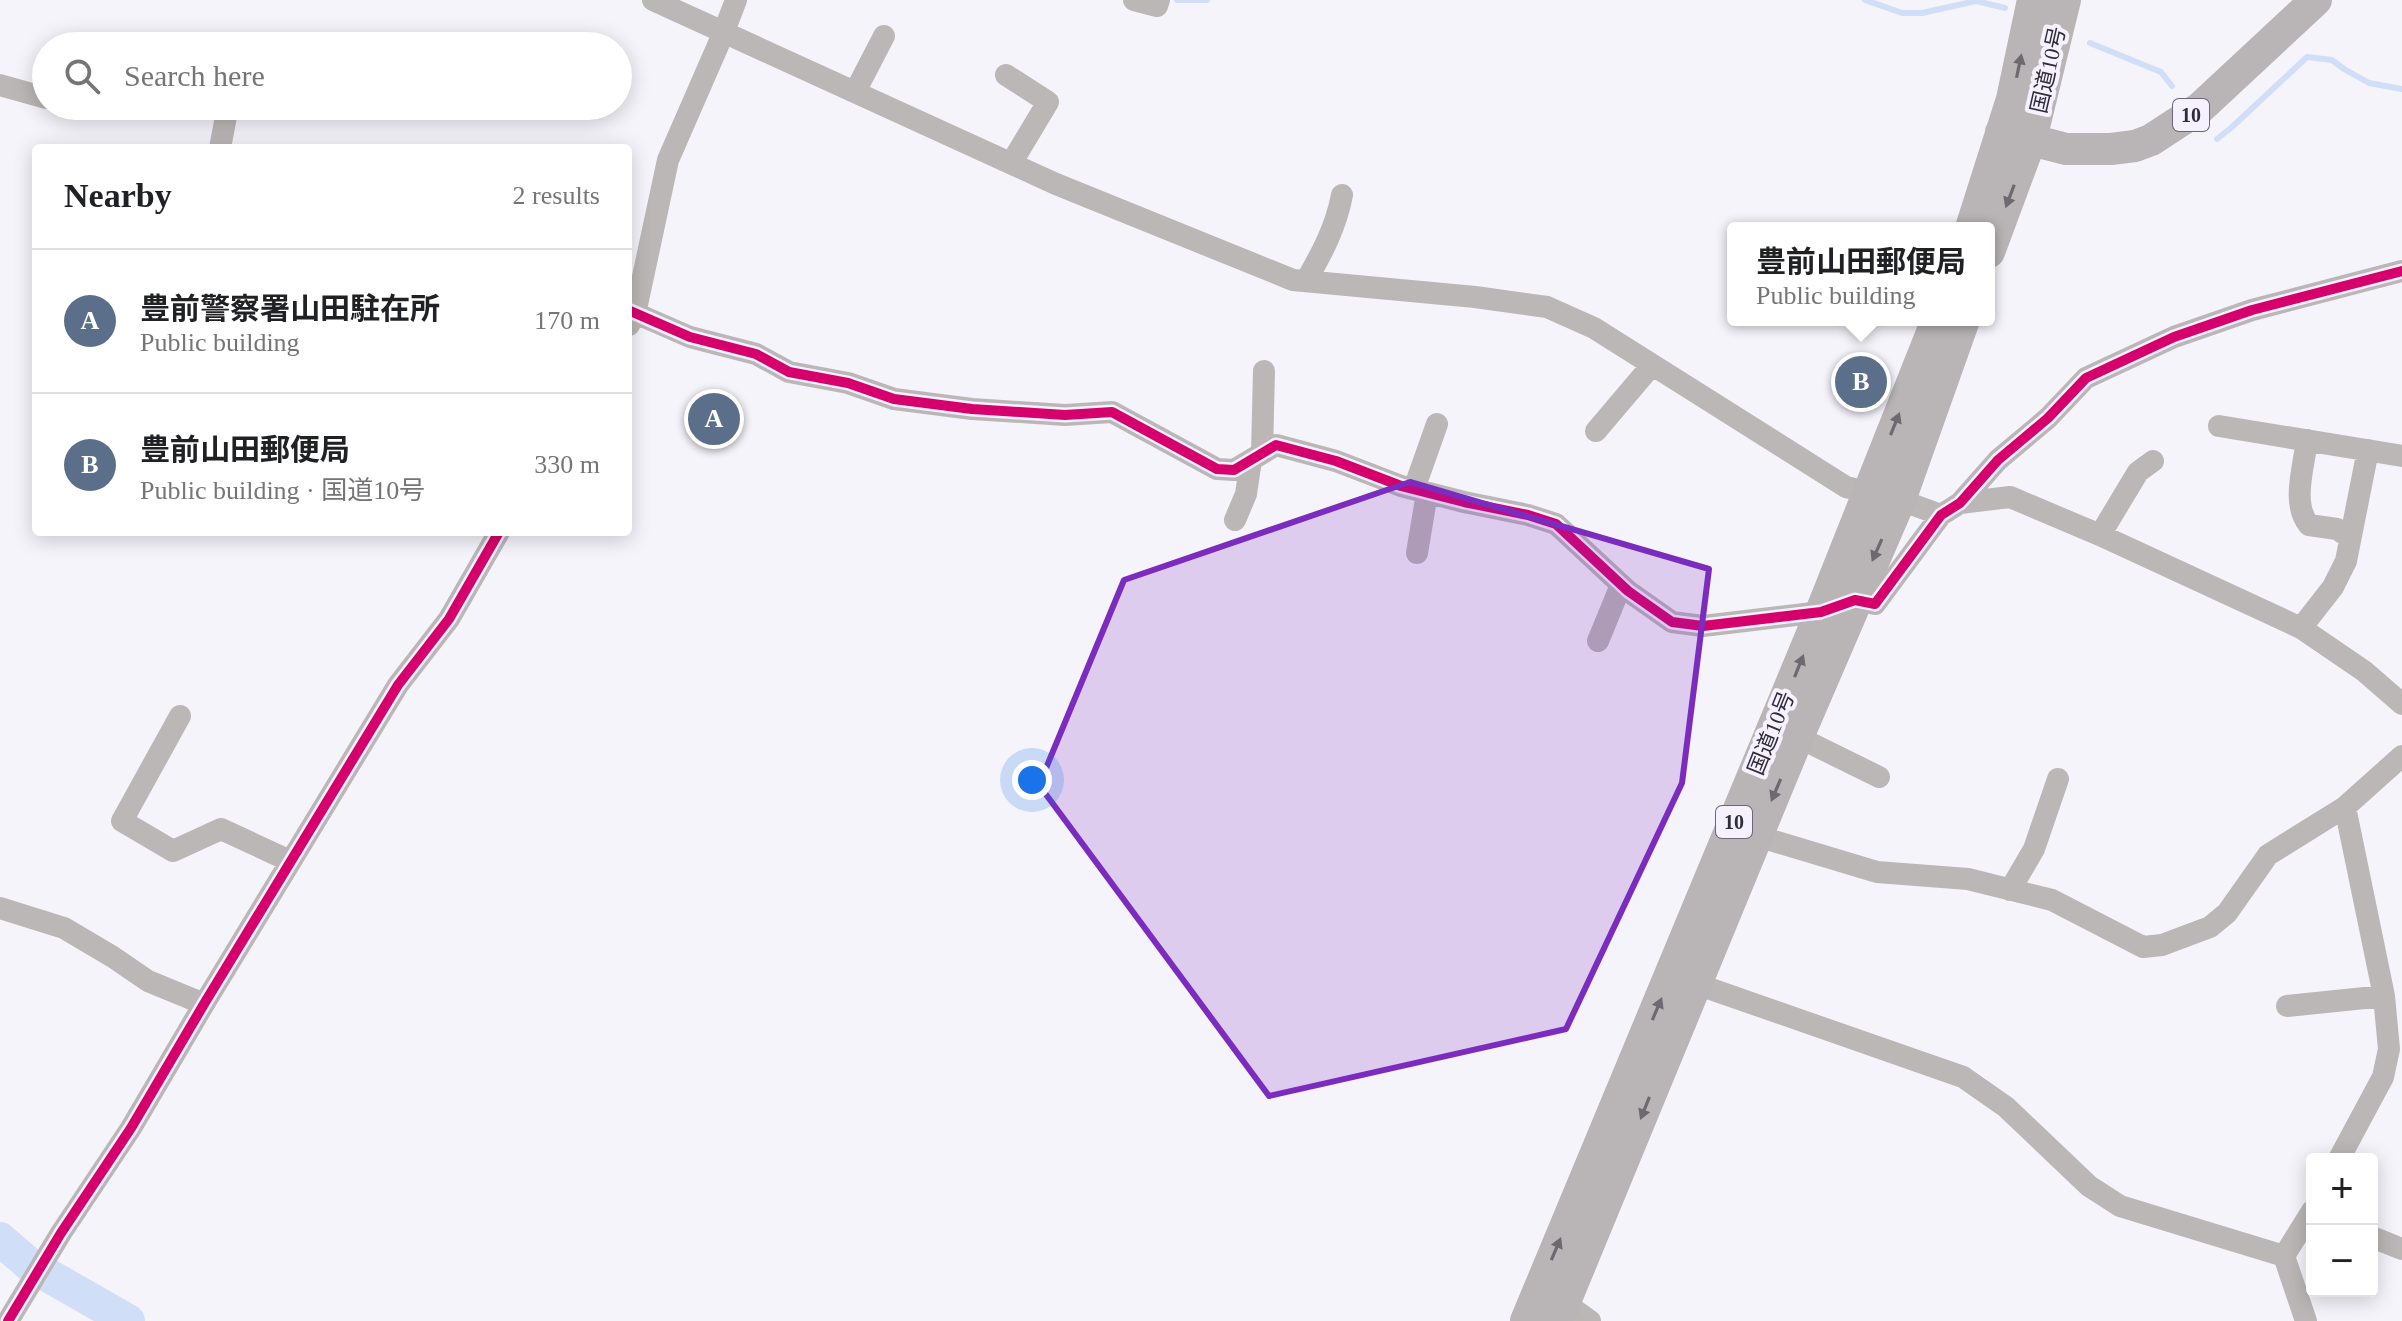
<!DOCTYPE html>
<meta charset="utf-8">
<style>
:root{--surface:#fff;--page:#f6f6f6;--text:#202124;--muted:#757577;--line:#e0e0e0;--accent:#0f766e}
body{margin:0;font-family:"Times New Roman","Noto Sans JP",serif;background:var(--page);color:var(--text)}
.controls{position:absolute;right:24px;bottom:24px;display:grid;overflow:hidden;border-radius:8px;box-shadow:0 4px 20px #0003}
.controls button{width:72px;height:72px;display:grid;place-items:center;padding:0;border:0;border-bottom:2px solid var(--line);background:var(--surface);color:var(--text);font:40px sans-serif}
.you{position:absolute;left:1032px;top:780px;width:28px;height:28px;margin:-20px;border:6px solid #fff;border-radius:50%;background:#1a73e8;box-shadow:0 0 0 12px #1a73e833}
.badge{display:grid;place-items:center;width:52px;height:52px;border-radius:50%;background:var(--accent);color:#fff;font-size:26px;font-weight:700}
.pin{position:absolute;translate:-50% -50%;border:4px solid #fff;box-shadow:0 2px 8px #0006}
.popup{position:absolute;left:1727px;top:222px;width:268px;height:104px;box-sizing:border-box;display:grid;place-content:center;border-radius:8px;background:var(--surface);filter:drop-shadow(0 2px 6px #0005);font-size:26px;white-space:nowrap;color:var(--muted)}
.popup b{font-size:30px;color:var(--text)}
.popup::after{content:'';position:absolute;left:50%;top:100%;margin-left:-16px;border:16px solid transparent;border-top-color:var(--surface)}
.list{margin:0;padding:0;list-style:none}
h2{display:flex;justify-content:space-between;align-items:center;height:104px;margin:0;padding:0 32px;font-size:34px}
h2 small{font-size:26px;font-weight:400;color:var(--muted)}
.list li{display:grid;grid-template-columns:52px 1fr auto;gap:24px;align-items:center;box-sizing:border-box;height:144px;padding:0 32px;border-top:2px solid var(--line)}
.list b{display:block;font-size:30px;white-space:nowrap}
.list p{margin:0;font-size:26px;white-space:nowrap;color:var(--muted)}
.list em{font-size:26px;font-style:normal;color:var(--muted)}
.icon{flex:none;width:44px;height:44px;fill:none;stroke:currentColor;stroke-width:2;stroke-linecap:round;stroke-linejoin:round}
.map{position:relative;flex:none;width:2402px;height:1321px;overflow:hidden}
.search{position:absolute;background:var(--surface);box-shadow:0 4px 20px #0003;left:32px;top:32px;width:600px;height:88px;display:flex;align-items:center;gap:20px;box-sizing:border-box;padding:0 28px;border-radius:44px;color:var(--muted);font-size:30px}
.panel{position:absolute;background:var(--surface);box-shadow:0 4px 20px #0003;left:32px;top:144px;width:600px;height:392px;border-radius:8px}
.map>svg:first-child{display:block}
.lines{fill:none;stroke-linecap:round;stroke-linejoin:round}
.stream{stroke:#d1def8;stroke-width:6}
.river{stroke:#d1def8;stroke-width:34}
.minor{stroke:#bab7b6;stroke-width:22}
.highway{stroke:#b9b4b5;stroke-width:32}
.cycleway-casing{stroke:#f5f1fe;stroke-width:15}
.cycleway{stroke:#d6006c;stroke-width:10}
.oneway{fill:#6e6970}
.marked{fill:#7b2cbf;fill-opacity:0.2;stroke:#7b2cbf;stroke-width:6;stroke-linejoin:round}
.labels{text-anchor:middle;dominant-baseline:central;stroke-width:8;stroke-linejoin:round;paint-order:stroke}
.shield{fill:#f5f1fe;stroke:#6b6773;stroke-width:2}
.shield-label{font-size:20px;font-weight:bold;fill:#302c38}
.street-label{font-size:22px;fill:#302c38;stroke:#f5f1fe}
</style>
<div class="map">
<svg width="2402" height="1321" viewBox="0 0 2402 1321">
<rect width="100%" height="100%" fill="#f6f4fb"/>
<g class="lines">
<!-- stream -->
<path class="stream" d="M1177,0H1207
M1865,0L1902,13H1922L1976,1L2005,8
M2090,43L2161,72L2172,86
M2217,139L2232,127L2307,57L2332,60L2344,69L2369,83L2402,89"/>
<!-- river -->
<path class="river" d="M0,1239L30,1265L128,1321"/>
<!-- minor -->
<path class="minor" d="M653,0L1056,184L1293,280L1475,297L1547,307L1594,328L1846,487L1900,500L1941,515
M1134,0L1157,6L1159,0
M1006,75L1048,102L1012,162
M0,85L46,98
M855,92L884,36
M220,148L228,106
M1306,281C1322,253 1336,227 1342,195
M628,310L690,337L756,354L789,372L848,383L894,399L972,409L1065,415L1112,412L1217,469L1234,470L1276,445L1336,461L1401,486L1464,502L1528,515L1556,524L1628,591L1672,622L1703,626L1821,612L1855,600L1875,604L1941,515L1960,503L1998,460L2048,418L2086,378L2174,337L2252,310L2402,271
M629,325L635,314L668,160L723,34L736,0
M2219,426L2402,456
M1596,431L1652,365
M2307,440C2304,466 2291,504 2309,525L2337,529L2350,538
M1262,453L1264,371
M1414,489L1437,424
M1960,503L2010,497L2100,535L2301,628L2364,671L2402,704
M1235,520L1246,494L1251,460
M2100,535L2138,472L2153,461
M1417,553L1427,493
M2301,628L2333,587L2346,561L2368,450
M1598,641L1621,585
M180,716L122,821L173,851L221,829L290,861
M1798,737L1879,777
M1757,836L1877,872L1968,879L2052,900L2143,947L2162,945L2210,927L2227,913L2268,855L2345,807L2402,756
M2010,890L2034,849L2058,779
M0,908L64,928L113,957L148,981L204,1004
M1685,980L1963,1077L2006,1107L2089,1186L2120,1206L2284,1256
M2287,1006L2384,996
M2339,1159L2383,1077L2389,1049L2384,996L2345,807
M2372,1237L2402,1249
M2284,1256L2306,1321
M2284,1256L2312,1211
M1555,1296L1590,1321
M8,1321L61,1233L131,1128L204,1004L398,685L449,619L499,532"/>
<!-- highway -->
<path class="highway" d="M2001,132L2066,149H2111L2135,146L2151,140L2200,108L2316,0
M1971,228L2012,99L2033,0
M1989,252L2031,139L2065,0
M1526,1321L1821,612L1937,320
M1557,1321L1798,737L1900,500L1964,320"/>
<defs>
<path id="cycleway" d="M628,310L690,337L756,354L789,372L848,383L894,399L972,409L1065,415L1112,412L1217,469L1234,470L1276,445L1336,461L1401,486L1464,502L1528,515L1556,524L1628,591L1672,622L1703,626L1821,612L1855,600L1875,604L1941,515L1960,503L1998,460L2048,418L2086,378L2174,337L2252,310L2402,271
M8,1321L61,1233L131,1128L204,1004L398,685L449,619L499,532"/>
</defs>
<!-- cycleway casing -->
<use href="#cycleway" class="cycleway-casing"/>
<!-- cycleway -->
<use href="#cycleway" class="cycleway"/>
</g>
<!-- one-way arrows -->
<defs><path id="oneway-solid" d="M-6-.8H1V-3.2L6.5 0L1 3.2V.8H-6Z" transform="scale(2)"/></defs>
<g class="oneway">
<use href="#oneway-solid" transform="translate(2019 66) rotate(-78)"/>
<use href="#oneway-solid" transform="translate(2010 196) rotate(111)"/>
<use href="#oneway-solid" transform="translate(1895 424) rotate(-68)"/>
<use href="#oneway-solid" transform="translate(1877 550) rotate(114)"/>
<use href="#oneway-solid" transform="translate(1799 666) rotate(-68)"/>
<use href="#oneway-solid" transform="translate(1776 790) rotate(113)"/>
<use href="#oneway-solid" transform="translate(1657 1009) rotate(-67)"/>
<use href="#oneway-solid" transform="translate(1645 1108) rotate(112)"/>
<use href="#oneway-solid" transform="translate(1556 1249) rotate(-67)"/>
</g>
<!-- marked area -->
<path class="marked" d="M1410,482L1709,569L1682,783L1566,1029L1269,1096L1039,785L1124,580Z"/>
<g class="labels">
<!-- shield labels -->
<g class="shield">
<rect x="2173" y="99" width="36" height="32" rx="6"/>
<rect x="1716" y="806" width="36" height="32" rx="6"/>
</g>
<g class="shield-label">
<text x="2191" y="115">10</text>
<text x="1734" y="822">10</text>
</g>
<!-- street labels -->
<g class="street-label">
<text transform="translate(2048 70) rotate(-77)">国道10号</text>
<text transform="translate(1771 733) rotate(-68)">国道10号</text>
</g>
</g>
</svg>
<div class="controls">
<button>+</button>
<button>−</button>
</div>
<div class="you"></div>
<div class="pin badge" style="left:714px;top:419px;background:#5c6f8a">A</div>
<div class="pin badge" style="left:1861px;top:382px;background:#5c6f8a">B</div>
<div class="popup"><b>豊前山田郵便局</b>Public building</div>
<div class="search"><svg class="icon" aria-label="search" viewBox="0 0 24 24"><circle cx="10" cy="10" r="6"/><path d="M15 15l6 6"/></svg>Search here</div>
<section class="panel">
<h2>Nearby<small>2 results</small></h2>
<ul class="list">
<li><span class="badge" style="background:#5c6f8a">A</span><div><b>豊前警察署山田駐在所</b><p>Public building</p></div><em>170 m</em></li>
<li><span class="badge" style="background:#5c6f8a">B</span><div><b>豊前山田郵便局</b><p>Public building · 国道10号</p></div><em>330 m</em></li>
</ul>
</section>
</div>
